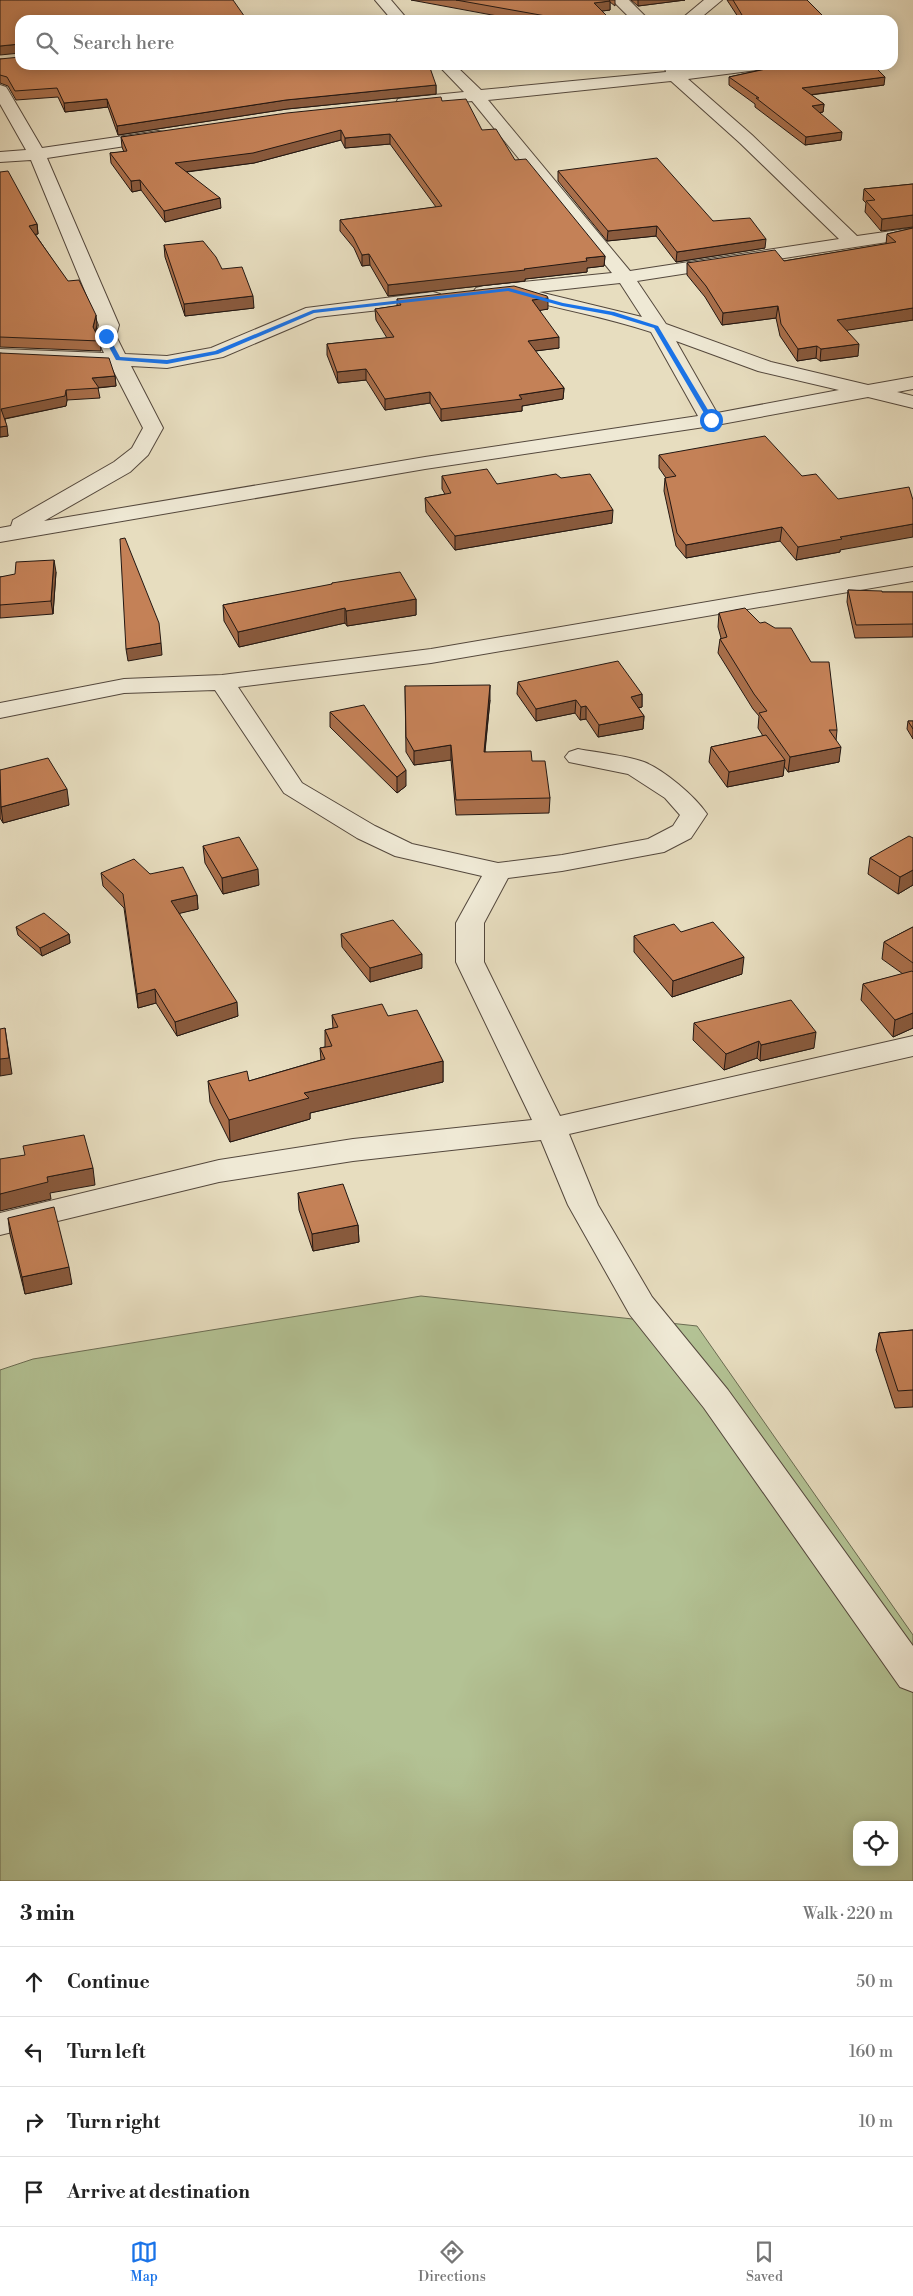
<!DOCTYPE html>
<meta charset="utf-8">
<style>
:root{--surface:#fff;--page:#f2f2f2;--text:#222;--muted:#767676;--line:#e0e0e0;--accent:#1a73e8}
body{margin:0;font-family:"Libre Bodoni",serif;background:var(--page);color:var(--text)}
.controls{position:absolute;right:15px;bottom:15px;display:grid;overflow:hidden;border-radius:10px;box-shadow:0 2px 12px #0003}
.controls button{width:45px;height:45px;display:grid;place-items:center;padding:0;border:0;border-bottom:1px solid var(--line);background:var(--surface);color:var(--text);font:25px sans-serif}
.stop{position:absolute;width:15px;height:15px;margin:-11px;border:4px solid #1a73e8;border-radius:50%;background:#fff}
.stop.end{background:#1a73e8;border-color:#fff;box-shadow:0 1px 5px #0008}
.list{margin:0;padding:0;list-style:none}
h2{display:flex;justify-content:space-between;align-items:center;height:65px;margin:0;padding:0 20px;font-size:21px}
h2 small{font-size:16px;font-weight:400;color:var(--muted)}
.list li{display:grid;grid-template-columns:32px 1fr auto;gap:15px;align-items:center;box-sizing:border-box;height:70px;padding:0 20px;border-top:1px solid var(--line)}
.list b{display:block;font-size:19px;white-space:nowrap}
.list em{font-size:16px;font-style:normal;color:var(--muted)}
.icon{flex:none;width:28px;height:28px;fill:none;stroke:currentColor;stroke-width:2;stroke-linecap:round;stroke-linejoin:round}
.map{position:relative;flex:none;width:913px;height:1881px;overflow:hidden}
.search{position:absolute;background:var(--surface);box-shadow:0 2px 12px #0003;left:15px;right:15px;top:15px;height:55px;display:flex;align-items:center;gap:12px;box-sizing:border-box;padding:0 18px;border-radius:15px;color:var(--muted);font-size:19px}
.sheet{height:345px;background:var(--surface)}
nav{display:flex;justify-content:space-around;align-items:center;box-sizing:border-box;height:70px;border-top:1px solid var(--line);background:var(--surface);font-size:14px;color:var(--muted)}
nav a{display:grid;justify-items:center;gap:2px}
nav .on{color:var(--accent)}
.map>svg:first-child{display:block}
.green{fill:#b3c294;stroke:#6b6c53;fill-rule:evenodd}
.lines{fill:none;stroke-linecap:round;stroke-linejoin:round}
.minor-casing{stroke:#54483d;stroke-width:2}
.minor{fill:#efe9d5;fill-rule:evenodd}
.wall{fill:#a96f4b;stroke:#231712}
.shaded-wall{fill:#895a3d;stroke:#231712}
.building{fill:#c48157;stroke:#231712}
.route{fill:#1a73e8}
</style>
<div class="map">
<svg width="913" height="1881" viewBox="0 0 913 1881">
<rect width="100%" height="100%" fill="#e7ddbf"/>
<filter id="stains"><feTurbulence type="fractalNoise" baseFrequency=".004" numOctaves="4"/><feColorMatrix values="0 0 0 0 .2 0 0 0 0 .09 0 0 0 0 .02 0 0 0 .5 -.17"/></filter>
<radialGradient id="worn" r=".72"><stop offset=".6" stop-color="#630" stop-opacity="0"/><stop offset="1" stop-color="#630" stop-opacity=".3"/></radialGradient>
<!-- green -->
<path class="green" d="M421,1296L697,1326L913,1635V1881H0V1370L33,1359ZM857,1825H894V1862H857Z"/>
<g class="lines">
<defs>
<path id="minor" d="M375,0H391L408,20H392Z
M612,0H629L649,20H632Z
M704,0H722L698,20H680Z
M438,65H455L481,90L666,72L664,65H680L682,70L721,65H765L763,68L757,70L688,79L752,135L857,236L913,228V238L637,281L666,324L771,362L868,385L913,377V389L897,392L913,396V408L868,397L711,426L425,469L0,542V528L11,526L13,520L114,462L132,448L143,428L111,366L0,361V349L104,353L96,336L99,325L31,160L0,162V152L26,150L0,104V85L6,87L8,90L42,148L158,131L164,132L167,136L164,140L158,141L47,158L119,325L116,336L125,354L167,356L211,348L306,308L433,292L440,294L443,298L440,302L433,304L317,317L223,357L167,368L131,366L163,428L148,455L130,472L44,521L425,457L698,416L651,332C606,317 560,309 515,297L513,294L483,298L476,296L473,292L476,288L483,286L612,273L472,101L404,108L398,107L396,103L398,99L404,98L464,92ZM671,81L740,143L839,239L630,271L488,100ZM620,283L642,317L539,292ZM676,341L758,371L839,390L717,413Z
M913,567V581L431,663L238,687L302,783L375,826L412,844L498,863L562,855L648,839L673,826L680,815L665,798L628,774L569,762L565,757L569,752L578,749C599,753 623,755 644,762C664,770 695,796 707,814L691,838L664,852L562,871L508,878L484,923V962L560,1116L913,1036V1056L569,1134L598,1205L652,1297L728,1390L913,1646V1692L900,1687L704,1408L630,1315L568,1205L541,1140L353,1161L219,1182L0,1235V1213L219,1160L353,1139L532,1120L456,962V923L482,876L395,856L357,838L284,793L215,690L124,693L0,718V703L124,679L222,675L431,649Z"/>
</defs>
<!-- minor casing -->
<use href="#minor" class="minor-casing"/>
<!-- minor -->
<use href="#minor" class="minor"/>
</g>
<!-- wall -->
<path class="wall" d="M411,0H615V6L610,2V10L602,11L611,20H519Z
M631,0H685L638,6Z
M727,0H807L827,20H740Z
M0,59L436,85V94L287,109L118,135L108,107L65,112L58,97L16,100L8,86L0,83Z
M768,65H873L884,85L811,95L824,104L823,112L820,113L841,140L805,145L755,107V104L729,85V77L770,68Z
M442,101L482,130L515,160L605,256L604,266L587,268V272L525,279V281L388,296L370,265L362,266L354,248L340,231V220L436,207L390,144L345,148L341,140L254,163L187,172L221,208L165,222L141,190L132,192L111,163L110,153L124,152L122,147L121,137Z
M558,171L713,221L765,248L676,262L656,236L607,241L558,181Z
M0,172L37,224L38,234H35L97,325L96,332L100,341L101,351L0,347Z
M913,184L881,231L865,212L866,203L863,200L864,189Z
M913,228V320L846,330L858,356L820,361L816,358L797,361L780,336L776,318L722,325L705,297L687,275V263L784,261L886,244L887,234Z
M164,245L222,269L254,308L185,316L165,257Z
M397,299L548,309L539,310L559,348L535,351L564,388L563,399L522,406V411L441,421L430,403L385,410L366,380L338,383L327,355V344L387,338L376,320L375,309L397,306Z
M0,353L115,376L116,386L98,388L100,398L67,400L66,406L5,419L8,436L0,437Z
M659,455L840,550V552L796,560L780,541L686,558L676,546L664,491L665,478H666L659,468Z
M442,476L497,484L612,523L455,550L426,512L425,498L445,494L442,489Z
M56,572L53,614L0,618V577Z
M332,583L416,599V615L347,626L345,623L239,647L224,621L223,605L332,585Z
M848,590L882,592H913V637L855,638L847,602Z
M719,613L837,730L836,741L839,762L788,772L784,766L783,776L727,787L709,762L711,747L763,736L758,728L759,716L753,709L718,653L720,639L721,638L718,627Z
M518,682L642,694V707L638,708L644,716L643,729L598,737L586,719L580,720L575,713L536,721L517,694Z
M405,686L490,700L485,752L532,761L550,798L549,813L456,815L451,760L414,765L406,752Z
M330,712L406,786L397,793L330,727Z
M908,721H913V739L907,729Z
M0,770L69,805L3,823L0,818Z
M913,838V885L898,894L868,874L870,858Z
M203,846L259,885L223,894L205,863Z
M101,873L150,874L197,895L198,909L179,913L238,1016L177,1036L156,1003L138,1008L124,908L103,886Z
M16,927L69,934L70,943L42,956L18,935Z
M913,927V1028L893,1037L861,1000L863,984L903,974L882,959L884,942Z
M681,932L742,974L672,997L634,952V936Z
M341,934L422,968L370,982L342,947Z
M332,1015L388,1016L443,1061V1082L310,1113V1119L230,1142L210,1102L208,1081H249L321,1060L320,1048L325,1047V1030L333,1028Z
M694,1023L814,1048L760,1061L757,1058L724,1070L693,1040Z
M298,1193L358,1225L359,1242L313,1251L299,1210Z
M8,1218L72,1284L25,1294L10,1234Z
M913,1330V1407L895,1408L876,1350L879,1333Z"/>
<!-- shaded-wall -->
<path class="shaded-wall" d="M638,0H685L638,6Z
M610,1V10L594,12V3Z
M20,44V53L0,55V46Z
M885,77L884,85L801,96L802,88Z
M436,85V94L287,109L118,135L117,126L286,100Z
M107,99L108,107L65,112L64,103Z
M824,104L823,112L811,114L812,106Z
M341,130V140L254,163L176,173L175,163Z
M842,132L841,140L805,145L806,137Z
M390,134V144L345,148V138Z
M140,180L141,190L132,192L131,181Z
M220,198L221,208L165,222L164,211Z
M913,215V227L881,231L882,219Z
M37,224L38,234L30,235L29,226Z
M657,226L656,236L607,241L608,231Z
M766,239L765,248L676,262L677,252Z
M369,254L370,265L362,266V255Z
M605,256L604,266L587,268V272L525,279V281L388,296V285L524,269L586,258Z
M253,296L254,308L185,316L184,304Z
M548,298V309L532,312V300Z
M778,306L776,318L722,325L723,313Z
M913,308V320L836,332L837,320Z
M96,315L97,325L94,337L93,327Z
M559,337V348L527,352L528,341Z
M859,344L858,356L820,361L821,349Z
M817,346L816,358L797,361L798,349Z
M366,369V380L338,383L337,372Z
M115,376L116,386L93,388L92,378Z
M564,388L563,399L522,406V411L441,421V409L519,395Z
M66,390L67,400L66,406L3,419L1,409Z
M430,392V403L385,410V399Z
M7,426L8,436L0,437V427Z
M613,510L612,523L455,550V536Z
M913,524V537L840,550V552L796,560L798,547L840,537Z
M782,527L780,541L686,558V545Z
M54,560L56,572L53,614L51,601Z
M416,599V615L347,626L346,611Z
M345,608V623L239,647L238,632Z
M161,643L162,655L128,661L126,649Z
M490,685V700L483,767L484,752Z
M642,694V707L630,709L631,697Z
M576,700L575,713L536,721V709Z
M586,706V719L580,720L581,707Z
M644,716L643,729L598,737L599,725Z
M451,745V760L414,765V751Z
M841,747L839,762L788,772L790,757Z
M785,760L783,776L727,787L729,772Z
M406,770V786L397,793V777Z
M67,789L69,805L3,823L1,807Z
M258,869L259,885L223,894L222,878Z
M913,870V885L898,894L900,877Z
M197,895L198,909L173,915L171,901Z
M69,934L70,943L42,956L40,948Z
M422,954V968L370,982V968Z
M744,957L742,974L672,997L673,981Z
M155,989L156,1003L138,1008L137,994Z
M237,1002L238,1016L177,1036L175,1022Z
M913,1013V1028L893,1037L895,1020Z
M5,1028L12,1074L0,1076V1059Z
M816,1032L814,1048L760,1061L761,1045Z
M759,1041L757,1058L724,1070L726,1054Z
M443,1061V1082L310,1113V1119L230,1142L229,1120L304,1093Z
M93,1168L95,1185L50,1193L51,1199L0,1211V1194L47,1177Z
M358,1225L359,1242L313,1251L312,1234Z
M69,1267L72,1284L25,1294L22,1277Z"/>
<!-- building -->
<path class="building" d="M0,0H233L247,20H20V44L0,46Z
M456,0H609L610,1L594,3L611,20H557V18Z
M733,0H807L827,20H745Z
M20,57V65H429L436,85L286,100L117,126L107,99L64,103L57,88L15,91L7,77L0,75V59Z
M774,65H873L885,77L802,88L824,104L812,106L842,132L806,137L756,98H759L729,77L775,67Z
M441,97L442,101L466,99L482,130L496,129L515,160L526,159L605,256L586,258L587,261L524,269L525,270L388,285L369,254L362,255L353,237L340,220L442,206L390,134L345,138L341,130L253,153L175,163L220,198L164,211L140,180L131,181L110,153L127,151L121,137L287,113Z
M657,158L713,221L750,218L766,239L677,252L657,226L608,231L558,171Z
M8,171L37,224L29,226L68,281L79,280L96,315L93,327L100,341L0,337V172Z
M913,184V215L882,219L866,201L875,200L864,189Z
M913,228V308L837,320L859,344L821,349L817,346L798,349L781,324L778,306L723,313L706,286L687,263L775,250L784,261L896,242L887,234Z
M203,241L216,257L222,269L242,267L253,296L184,304L164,245Z
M514,286L547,296L548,298L532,300L559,337L528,341L564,388L519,395L522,399L441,409L430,392L385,399L366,369L337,372L327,344L394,337L375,309L401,305L397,299Z
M0,353L109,358L115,376L92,378L99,388L66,390L65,396L1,409L7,426L0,427Z
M765,436L802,476L816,474L838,499L909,487L913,500V524L840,537L842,539L798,547L782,527L686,545L677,533L665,478L676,476L659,455Z
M487,469L497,484L556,474L561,478L590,474L613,510L455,536L425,498L451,493L442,476Z
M125,538L159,623L161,643L126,649L120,539Z
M54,560L51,601L0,605V577L15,574L16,562Z
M400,572L416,599L346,611L345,608L238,632L223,605L332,584V583Z
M848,590L882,591V592H913V624L856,625Z
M745,608L760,623L765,622L775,628H791L811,662H829L837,730H829L841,747L790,757L759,713L767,711L754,694L720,639L727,637L719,613Z
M618,661L642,694L631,697L644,716L599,725L586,706L581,707L576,700L536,709L518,682Z
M490,685L484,752L531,751L532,761H545L550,798L456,800L451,745L414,751L406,737L405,686Z
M364,705L406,770L397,777L330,712Z
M908,721H913V729Z
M766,735L785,760L729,772L711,747Z
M48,758L67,789L1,807L0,770Z
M909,836L913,838V870L900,877L870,858Z
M239,837L258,869L222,878L203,846Z
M134,859L150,874L183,867L197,895L171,901L237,1002L175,1022L155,989L137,994L123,894L101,873Z
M44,913L69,934L40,948L16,927Z
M393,920L422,954L370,968L341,934Z
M713,922L744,957L673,981L634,936L674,924L681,932Z
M913,927V963L884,942Z
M912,971L913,972V1013L895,1020L863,984Z
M791,1000L816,1032L761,1045L759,1041L726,1054L694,1023Z
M382,1004L388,1016L417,1010L443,1061L304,1093L309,1098L229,1120L208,1081L247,1071L249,1081L325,1059L320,1048L332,1046L325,1030L338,1027L332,1015Z
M5,1028L9,1058L0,1059V1029Z
M84,1135L93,1168L47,1177L48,1182L0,1194V1159L25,1155L23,1146Z
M343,1184L358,1225L312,1234L298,1193Z
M54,1207L69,1267L22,1277L8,1218Z
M913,1330V1390L898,1391L879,1333Z"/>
<!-- route -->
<path class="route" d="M509,288L563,303L614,312L658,326L714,420L711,421L708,420L654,328L611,315L562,306L508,291L314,313L218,354L167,364L116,360L103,336L108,335L120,357L167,360L215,351L313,310Z"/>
<rect width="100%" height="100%" filter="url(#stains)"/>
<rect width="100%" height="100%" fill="url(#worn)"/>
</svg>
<div class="controls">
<button><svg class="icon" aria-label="locate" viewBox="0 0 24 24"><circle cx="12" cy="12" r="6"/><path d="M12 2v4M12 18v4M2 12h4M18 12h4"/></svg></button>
</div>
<div class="stop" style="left:711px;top:420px"></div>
<div class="stop end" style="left:106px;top:336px"></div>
<div class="search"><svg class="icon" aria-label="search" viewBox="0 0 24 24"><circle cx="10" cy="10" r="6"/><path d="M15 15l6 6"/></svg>Search here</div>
</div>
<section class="sheet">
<h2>3 min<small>Walk · 220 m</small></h2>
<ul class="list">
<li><svg class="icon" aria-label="ahead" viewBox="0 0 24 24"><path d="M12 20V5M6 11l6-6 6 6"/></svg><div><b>Continue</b></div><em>50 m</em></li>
<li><svg class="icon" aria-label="left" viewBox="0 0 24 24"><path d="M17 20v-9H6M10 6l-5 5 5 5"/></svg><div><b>Turn left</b></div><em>160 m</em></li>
<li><svg class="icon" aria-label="right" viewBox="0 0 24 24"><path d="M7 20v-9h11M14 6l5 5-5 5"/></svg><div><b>Turn right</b></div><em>10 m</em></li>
<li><svg class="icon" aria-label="arrive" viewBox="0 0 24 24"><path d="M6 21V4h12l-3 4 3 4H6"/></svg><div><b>Arrive at destination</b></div></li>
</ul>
</section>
<nav>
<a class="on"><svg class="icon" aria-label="map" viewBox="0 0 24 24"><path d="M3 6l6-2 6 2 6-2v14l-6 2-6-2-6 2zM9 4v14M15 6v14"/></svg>Map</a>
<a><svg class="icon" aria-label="directions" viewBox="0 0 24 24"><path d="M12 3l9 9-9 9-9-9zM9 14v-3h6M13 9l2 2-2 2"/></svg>Directions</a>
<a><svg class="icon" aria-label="saved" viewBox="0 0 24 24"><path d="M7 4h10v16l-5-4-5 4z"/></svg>Saved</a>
</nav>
